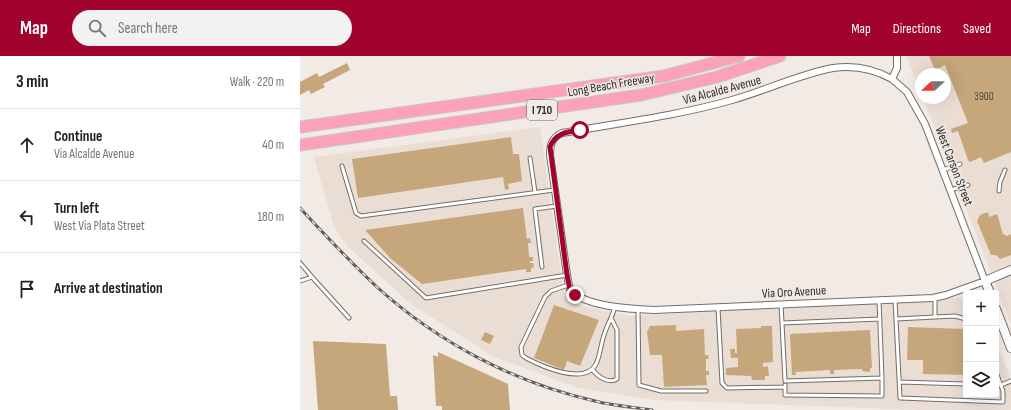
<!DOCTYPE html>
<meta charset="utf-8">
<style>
:root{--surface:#fff;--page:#f2f2f2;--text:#222;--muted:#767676;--line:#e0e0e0;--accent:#a2022e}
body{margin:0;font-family:"Sofia Sans Condensed",sans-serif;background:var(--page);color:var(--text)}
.controls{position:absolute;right:12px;bottom:12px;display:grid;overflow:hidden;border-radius:4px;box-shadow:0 4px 16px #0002}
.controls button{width:36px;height:36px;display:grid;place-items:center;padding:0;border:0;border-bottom:1px solid var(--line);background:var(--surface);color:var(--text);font:20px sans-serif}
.compass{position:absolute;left:615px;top:12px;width:36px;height:36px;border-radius:50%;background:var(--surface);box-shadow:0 4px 16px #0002;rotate:249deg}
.stop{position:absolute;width:12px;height:12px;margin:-9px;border:3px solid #a2022e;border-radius:50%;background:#fff}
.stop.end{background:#a2022e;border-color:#fff;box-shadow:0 1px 4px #0008}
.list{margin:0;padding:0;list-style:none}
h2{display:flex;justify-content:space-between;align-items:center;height:52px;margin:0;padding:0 16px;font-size:17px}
h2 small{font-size:13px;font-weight:400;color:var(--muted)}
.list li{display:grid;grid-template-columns:26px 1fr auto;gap:12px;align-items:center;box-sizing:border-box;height:72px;padding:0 16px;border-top:1px solid var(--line)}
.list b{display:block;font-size:15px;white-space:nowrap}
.list p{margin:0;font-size:13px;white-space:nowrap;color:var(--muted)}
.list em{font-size:13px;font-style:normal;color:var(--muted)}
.icon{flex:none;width:22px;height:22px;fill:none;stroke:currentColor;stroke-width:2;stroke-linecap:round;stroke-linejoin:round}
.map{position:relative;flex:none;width:711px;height:354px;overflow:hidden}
header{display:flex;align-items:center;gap:24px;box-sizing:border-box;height:56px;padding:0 20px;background:var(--accent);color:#fff}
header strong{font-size:19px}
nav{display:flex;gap:22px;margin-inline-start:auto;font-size:14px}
.search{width:280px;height:36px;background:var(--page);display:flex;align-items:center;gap:10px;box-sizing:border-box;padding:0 14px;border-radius:22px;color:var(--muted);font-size:15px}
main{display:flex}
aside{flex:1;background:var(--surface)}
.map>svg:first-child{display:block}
.built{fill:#eaddd4}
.building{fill:#c6a77c}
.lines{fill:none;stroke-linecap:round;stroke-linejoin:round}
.service-casing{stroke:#736e69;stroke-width:5}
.minor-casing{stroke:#736e69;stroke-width:8}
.tertiary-casing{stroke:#736e69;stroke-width:10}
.motorway-casing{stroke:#c9c8c8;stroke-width:13}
.service{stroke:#fff;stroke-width:3}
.minor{stroke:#fff;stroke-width:6}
.tertiary{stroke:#fff;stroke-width:8}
.motorway{stroke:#fba1b8;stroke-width:11}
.rail-casing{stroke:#605d5a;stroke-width:3}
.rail{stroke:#f1eae5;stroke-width:1.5;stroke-dasharray:4.5;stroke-linecap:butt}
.route{stroke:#a2022e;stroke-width:5}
.labels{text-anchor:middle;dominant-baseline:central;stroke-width:3;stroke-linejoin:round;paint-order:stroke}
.number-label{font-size:11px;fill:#544b3e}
.shield{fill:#f1eae5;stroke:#686562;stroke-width:1}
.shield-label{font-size:12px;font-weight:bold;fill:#2e2c2a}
.street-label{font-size:13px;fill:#2e2c2a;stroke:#f1eae5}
</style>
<header>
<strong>Map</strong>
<div class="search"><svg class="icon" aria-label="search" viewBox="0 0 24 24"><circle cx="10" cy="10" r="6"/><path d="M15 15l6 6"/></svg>Search here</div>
<nav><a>Map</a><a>Directions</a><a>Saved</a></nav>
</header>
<main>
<aside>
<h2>3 min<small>Walk · 220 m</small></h2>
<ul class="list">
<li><svg class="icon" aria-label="ahead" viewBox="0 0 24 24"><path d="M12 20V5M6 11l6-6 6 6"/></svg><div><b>Continue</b><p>Via Alcalde Avenue</p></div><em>40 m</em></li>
<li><svg class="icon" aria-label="left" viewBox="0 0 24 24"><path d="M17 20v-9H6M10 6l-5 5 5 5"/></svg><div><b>Turn left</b><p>West Via Plata Street</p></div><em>180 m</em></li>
<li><svg class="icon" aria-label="arrive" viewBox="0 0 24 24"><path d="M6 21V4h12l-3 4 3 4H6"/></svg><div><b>Arrive at destination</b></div></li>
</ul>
</aside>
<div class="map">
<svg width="711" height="354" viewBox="0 0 711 354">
<rect width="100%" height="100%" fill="#f1eae5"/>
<!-- built -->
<path class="built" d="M606,0H711V268L623,42H645V18H621V38Z
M240,71L264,239L278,249L331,260L666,241V339H696V286L711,323V354H621L354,344L279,332L194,301L111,248L46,189L34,171L14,101Z"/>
<!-- building -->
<path class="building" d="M629,0H711V96L684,107L681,101L670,106L668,104L658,75L652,77L651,73L668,67L645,9L635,14Z
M47,7L50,14L23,28L25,31L11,38L9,34L0,39V26L17,17L19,21Z
M211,81L213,98H219L222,125L208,128L209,133L205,134L203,121L58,142L52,103Z
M223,152L227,183L230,182L231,187H228L229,201H233V205H230V207H233L234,211L231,212V216H226V213L122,228L90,202L65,174Z
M688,156L689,161L697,158L703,178L707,180L711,178V199L700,203L696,199H691L677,165L680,159Z
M254,249L299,264L280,310L267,305L264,314L234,302Z
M376,269V275L404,273L405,299H408L409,303H406V315H409V319H406L407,329L364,331L362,299H350L347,276L350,270Z
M461,270H472L473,306L463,307V311L468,310L469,320H465V324H452L451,320L426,319V312L438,311V302H431L430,293H435V297H437L436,273L461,272Z
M608,271L666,273V319L623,318V304H607Z
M570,274L572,312H570V316L562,315V313L534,314V318H530V314L495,316L496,319H492L490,278Z
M185,276L194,280L190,288L181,284Z
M13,285L86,288L90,340H97L98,354H18Z
M138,296L208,328L210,354H142V350H136L133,299L138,301Z"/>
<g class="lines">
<defs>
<path id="service" d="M230,102L235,136
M42,110L56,157L61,160L254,134
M643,114L660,108
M650,134L668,129
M699,135L700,126L705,114
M64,185L126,242L267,219
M0,207L12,221
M242,211L235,153L257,150
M0,225L12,221L49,262
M268,229L251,235L245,241L221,291L222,299L226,302C241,310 285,330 296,308C300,300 301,288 304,279C307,269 313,260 315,250
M595,244L596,263
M481,248L485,325L582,322L579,244
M418,252L422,327L427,332L485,331
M338,254L339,329L361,335H406
M635,260V241
M666,263L655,260L596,263L600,342L703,346V335L696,316
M482,267L580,263
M292,313C298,321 308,328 317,323V274L311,262
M599,326L666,328
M485,329V339L582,340V322
M696,329H701L711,325"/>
<path id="minor" d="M592,23C574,13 553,9 533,12C500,18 464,35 432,44C376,60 319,67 262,77C252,82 250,88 250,99L267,219L270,234C286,251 331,253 354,254L633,242L646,239L685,225L625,68L607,36L592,23L597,12V0"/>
<path id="tertiary" d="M690,237L685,225L711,214
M696,253L711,292"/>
<path id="motorway" d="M0,71L364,20L439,0
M0,89L341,39L417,21L480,0"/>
</defs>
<!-- service casing -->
<use href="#service" class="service-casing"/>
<!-- minor casing -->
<use href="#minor" class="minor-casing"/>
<!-- tertiary casing -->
<use href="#tertiary" class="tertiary-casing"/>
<!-- motorway casing -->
<use href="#motorway" class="motorway-casing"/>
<!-- service -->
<use href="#service" class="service"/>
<!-- minor -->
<use href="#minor" class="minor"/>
<!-- tertiary -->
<use href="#tertiary" class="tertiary"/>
<!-- motorway -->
<use href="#motorway" class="motorway"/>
<defs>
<path id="rail" d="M0,152C25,179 51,207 78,232C139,287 215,327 295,345C314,350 333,351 352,354"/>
</defs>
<!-- rail casing -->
<use href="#rail" class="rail-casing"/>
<!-- rail -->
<use href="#rail" class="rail"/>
</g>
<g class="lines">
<!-- route -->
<path class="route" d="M275,239L270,234L267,219L250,91C255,77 267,76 280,74"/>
</g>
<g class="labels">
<!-- number labels -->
<g class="number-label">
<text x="684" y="40">3900</text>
</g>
<!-- shield labels -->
<rect class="shield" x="227" y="44" width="30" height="20" rx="3"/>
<g class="shield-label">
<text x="242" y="54">I 710</text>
</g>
<!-- street labels -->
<g class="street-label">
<text transform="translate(311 29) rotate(-10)">Long Beach Freeway</text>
<text transform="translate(422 34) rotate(-15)">Via Alcalde Avenue</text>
<text transform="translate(654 110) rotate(69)">West Carson Street</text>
<text transform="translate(494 236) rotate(-3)">Via Oro Avenue</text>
</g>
</g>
</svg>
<div class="controls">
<button>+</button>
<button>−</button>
<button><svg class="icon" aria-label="layers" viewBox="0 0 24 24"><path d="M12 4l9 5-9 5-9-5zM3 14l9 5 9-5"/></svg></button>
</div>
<svg class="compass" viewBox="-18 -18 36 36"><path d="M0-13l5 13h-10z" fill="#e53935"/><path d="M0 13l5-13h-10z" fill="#767676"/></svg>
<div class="stop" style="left:280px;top:74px"></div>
<div class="stop end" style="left:275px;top:239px"></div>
</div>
</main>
